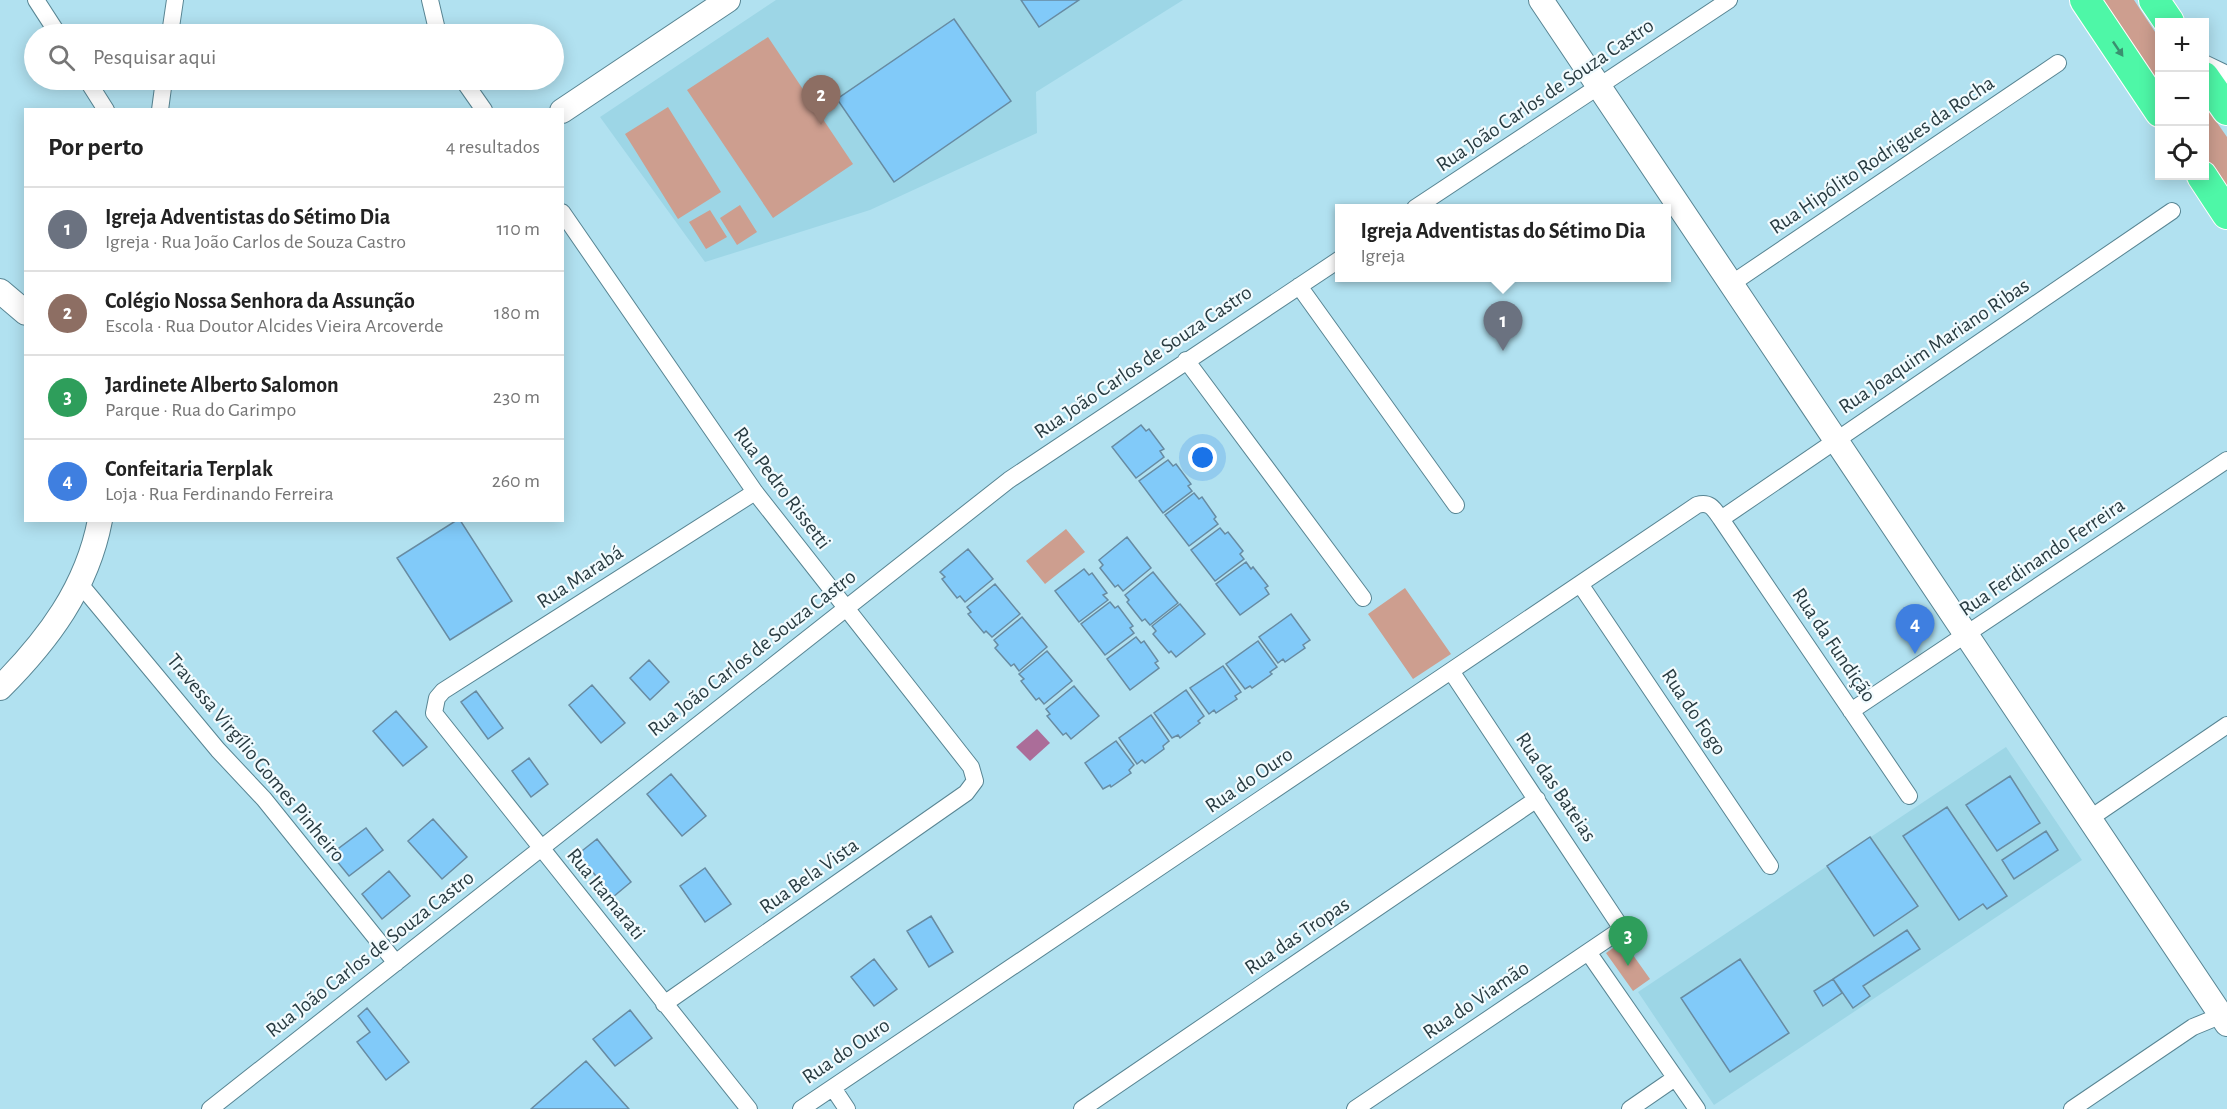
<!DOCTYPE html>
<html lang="pt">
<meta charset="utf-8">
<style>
:root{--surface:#fff;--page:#f2f2f2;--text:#222;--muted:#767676;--line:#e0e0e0;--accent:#111827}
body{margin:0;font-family:"Alegreya Sans",sans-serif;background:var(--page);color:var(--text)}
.controls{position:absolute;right:18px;top:18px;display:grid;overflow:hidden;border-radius:0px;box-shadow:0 3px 15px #0003}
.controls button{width:54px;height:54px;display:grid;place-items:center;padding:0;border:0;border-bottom:2px solid var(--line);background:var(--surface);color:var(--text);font:30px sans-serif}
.you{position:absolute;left:1203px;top:458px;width:21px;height:21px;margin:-15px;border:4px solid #fff;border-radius:50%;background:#1a73e8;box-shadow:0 0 0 9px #1a73e833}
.badge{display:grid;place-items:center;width:39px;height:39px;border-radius:50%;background:var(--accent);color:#fff;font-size:20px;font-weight:700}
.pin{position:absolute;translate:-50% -50px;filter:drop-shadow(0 2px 3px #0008)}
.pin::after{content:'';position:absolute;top:32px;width:21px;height:18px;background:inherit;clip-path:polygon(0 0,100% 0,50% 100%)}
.popup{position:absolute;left:1335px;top:204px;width:336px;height:78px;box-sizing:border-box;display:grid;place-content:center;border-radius:0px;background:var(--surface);filter:drop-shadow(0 2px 4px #0005);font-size:20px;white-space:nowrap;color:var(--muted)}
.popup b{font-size:22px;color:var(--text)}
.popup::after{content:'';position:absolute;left:50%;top:100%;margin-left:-12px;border:12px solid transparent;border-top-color:var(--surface)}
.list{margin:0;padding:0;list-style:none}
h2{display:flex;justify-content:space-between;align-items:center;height:78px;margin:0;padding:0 24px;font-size:26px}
h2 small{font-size:20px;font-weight:400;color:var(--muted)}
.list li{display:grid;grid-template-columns:39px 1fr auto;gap:18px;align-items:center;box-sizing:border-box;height:84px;padding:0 24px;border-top:2px solid var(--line)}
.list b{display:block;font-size:22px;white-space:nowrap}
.list p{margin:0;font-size:20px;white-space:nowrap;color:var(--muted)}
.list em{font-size:20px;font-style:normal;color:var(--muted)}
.icon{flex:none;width:33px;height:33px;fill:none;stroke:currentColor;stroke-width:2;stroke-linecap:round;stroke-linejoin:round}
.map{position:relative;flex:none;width:2227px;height:1109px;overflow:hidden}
.search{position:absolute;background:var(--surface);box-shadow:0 3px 15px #0003;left:24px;top:24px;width:540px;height:66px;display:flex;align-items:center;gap:15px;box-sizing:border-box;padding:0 21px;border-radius:33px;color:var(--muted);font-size:22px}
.panel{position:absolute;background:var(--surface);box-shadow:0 3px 15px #0003;left:24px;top:108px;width:540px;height:414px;border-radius:0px}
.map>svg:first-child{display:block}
.built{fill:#9dd6e6}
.green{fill:#cd9e8f}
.water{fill:#ab6d99}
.building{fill:#81caf9;stroke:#678ba2;stroke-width:1.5}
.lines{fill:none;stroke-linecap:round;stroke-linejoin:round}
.street-casing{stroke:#588593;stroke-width:18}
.secondary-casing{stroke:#588593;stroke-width:26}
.highway-casing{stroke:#fff;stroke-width:32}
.street{stroke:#fff;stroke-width:16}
.secondary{stroke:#fff;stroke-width:24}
.highway{stroke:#4ef7a7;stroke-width:30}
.oneway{fill:#3a906f}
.labels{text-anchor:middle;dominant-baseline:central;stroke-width:4.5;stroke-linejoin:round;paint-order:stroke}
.street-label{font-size:21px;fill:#293c42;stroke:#f2fbfe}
</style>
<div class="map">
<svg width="2227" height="1109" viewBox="0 0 2227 1109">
<rect width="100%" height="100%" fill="#b1e1f0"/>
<!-- built -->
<path class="built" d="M776,0H1183L1036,92L1037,133L870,210L705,262L600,117Z
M2006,747L2082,860L1714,1105L1638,992Z"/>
<!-- green -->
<path class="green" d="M2099,0H2134L2159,38V90Z
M768,37L853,164L773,218L687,90Z
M2204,104L2227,137V190L2205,157Z
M668,107L721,192L678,219L625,134Z
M740,205L757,232L737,245L720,218Z
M710,210L727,237L706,249L689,222Z
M1066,529L1085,552L1045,584L1026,561Z
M1405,588L1451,654L1413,679L1368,614Z
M1623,941L1650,979L1633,991L1606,953Z"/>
<!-- water -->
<path class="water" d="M1037,729L1050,743L1030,761L1016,747Z"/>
<!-- building -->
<path class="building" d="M1021,0H1079L1039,27Z
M954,19L1011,101L894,182L837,99Z
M1141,425L1146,431L1149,429L1164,449L1160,451L1164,457L1136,478L1112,447Z
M1168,460L1173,466L1176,464L1191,484L1188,486L1192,491L1163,513L1139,481Z
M1194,493L1199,499L1202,497L1216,517L1214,519L1218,524L1189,546L1165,515Z
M457,520H460L512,601L450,640L397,558Z
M1220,528L1225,534L1228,532L1243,551L1240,554L1244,559L1215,581L1191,550Z
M1127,537L1151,568L1123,591L1118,585L1115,587L1100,568L1103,565L1099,560Z
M968,549L993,579L965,602L960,596L957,598L942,579L945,577L940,572Z
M1246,562L1251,569L1253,567L1268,586L1265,588L1269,594L1240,615L1216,584Z
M1084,569L1089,575L1092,573L1107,593L1103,595L1108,600L1079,622L1055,591Z
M1153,572L1178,603L1150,625L1145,619L1142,621L1127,602L1129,600L1125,595Z
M995,584L1020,614L992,637L986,631L984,633L968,614L971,612L967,607Z
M1110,602L1115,608L1118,606L1133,626L1130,628L1134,633L1105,655L1081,624Z
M1180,604L1205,634L1176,657L1171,651L1169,653L1153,634L1156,631L1152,626Z
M1291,614L1310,640L1303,645L1305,648L1285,662L1283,659L1278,663L1259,637Z
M1022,617L1047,647L1019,671L1014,664L1011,666L995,648L998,645L994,640Z
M1136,637L1141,643L1144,641L1158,661L1155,663L1159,668L1130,690L1107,659Z
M1258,641L1277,667L1270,672L1272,674L1252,688L1250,686L1245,689L1226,664Z
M1047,651L1072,681L1044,704L1039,698L1036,700L1021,681L1024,679L1019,674Z
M649,660L669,682L650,700L630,678Z
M1223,666L1241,692L1235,696L1237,699L1216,713L1214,710L1209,714L1190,688Z
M592,685L625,723L601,743L569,705Z
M1074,686L1099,716L1071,739L1066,733L1063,735L1047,716L1050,714L1046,709Z
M1186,690L1204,716L1198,721L1200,723L1180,738L1178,735L1172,738L1154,713Z
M476,691L503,728L488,739L461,702Z
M396,711L427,747L403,766L373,731Z
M1151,715L1169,741L1163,746L1164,749L1145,763L1142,760L1137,764L1119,738Z
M1116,741L1134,765L1129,770L1131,773L1111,787L1110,785L1103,789L1085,763Z
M529,758L548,784L531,797L512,771Z
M671,774L706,816L682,836L647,794Z
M2010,776L2040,823L1997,851L1966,805Z
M1947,807L2007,896L1987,909L1983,904L1959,920L1903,836Z
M433,819L467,857L442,879L408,841Z
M366,828L383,850L349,876L331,854Z
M2046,831L2058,850L2014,879L2002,860Z
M1870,837L1918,906L1874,936L1827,866Z
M597,839L631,882L613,897L578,854Z
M705,868L731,904L705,922L680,886Z
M389,871L410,896L382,919L362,894Z
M931,916L953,952L929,967L907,931Z
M1907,930L1920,949L1863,986L1870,996L1853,1008L1833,979Z
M874,959L897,989L874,1006L851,977Z
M1740,959L1789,1033L1730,1072L1681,998Z
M1833,979L1842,993L1823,1006L1814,991Z
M367,1008L409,1062L386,1080L357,1042L370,1032L358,1016Z
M630,1010L652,1038L615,1066L593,1039Z
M586,1061L629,1109H531Z"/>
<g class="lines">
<defs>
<path id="street" d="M36,0L58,34
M430,0L438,34
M170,34L175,0
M2204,63L2227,74
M87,80L106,110
M463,80L484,110
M160,110L164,80
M1415,208L1729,0
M562,212L755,492L971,767L975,781L966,793L664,1004
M1731,284L2058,63
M1299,286L1456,505
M1186,360L1363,598
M1721,519L2172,211
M80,584L218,750L264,799L396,963
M1580,584L1770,866
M1851,711L2227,460
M2089,819L2227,725
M1588,952L1697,1109
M833,1088L847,1109
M210,1109L1009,480L1340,259
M749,1109L434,713L437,698L443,691L755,492
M801,1109L1697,505C1710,501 1714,509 1721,519L1909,796
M1082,1109L1537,799
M1355,1109L1622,929L1451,671
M1630,1109L1675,1078
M2072,1109L2193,1027L2227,1013"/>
<path id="secondary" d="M1541,0L2227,1024
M562,111L728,0
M0,291L26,313
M0,688C48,640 87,588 100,520"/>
<path id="highway" d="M2085,0L2160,112
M2154,0L2169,22
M2204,77L2227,110
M2202,176L2227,214"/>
</defs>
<!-- street casing -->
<use href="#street" class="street-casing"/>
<!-- secondary casing -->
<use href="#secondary" class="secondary-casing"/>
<!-- highway casing -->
<use href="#highway" class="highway-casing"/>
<!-- street -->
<use href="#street" class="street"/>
<!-- secondary -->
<use href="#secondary" class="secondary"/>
<!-- highway -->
<use href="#highway" class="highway"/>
</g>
<!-- one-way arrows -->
<defs><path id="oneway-solid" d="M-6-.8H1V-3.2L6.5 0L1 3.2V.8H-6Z" transform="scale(1.5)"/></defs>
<use class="oneway" href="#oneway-solid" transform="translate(2118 49) rotate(56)"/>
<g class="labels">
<!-- street labels -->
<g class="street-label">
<text transform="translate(1545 95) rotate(-34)">Rua João Carlos de Souza Castro</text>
<text transform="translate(1882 155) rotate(-34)">Rua Hipólito Rodrigues da Rocha</text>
<text transform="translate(1934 346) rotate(-34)">Rua Joaquim Mariano Ribas</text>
<text transform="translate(1143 362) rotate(-34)">Rua João Carlos de Souza Castro</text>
<text transform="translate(782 488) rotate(53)">Rua Pedro Rissetti</text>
<text transform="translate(2042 557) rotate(-34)">Rua Ferdinando Ferreira</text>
<text transform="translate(580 577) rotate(-33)">Rua Marabá</text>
<text transform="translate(1834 645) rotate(56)">Rua da Fundição</text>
<text transform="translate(752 653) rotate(-38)">Rua João Carlos de Souza Castro</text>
<text transform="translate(1694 712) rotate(56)">Rua do Fogo</text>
<text transform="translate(256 758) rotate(50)">Travessa Virgílio Gomes Pinheiro</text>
<text transform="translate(1249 780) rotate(-34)">Rua do Ouro</text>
<text transform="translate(1556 787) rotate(56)">Rua das Bateias</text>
<text transform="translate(809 876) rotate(-35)">Rua Bela Vista</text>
<text transform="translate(606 894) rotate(51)">Rua Itamarati</text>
<text transform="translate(1297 936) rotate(-34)">Rua das Tropas</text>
<text transform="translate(370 954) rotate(-38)">Rua João Carlos de Souza Castro</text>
<text transform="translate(1476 1000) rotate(-34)">Rua do Viamão</text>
<text transform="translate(846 1051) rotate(-34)">Rua do Ouro</text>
</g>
</g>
</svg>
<div class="controls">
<button>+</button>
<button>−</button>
<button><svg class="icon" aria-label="locate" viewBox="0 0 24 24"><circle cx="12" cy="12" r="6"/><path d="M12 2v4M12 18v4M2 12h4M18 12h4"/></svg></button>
</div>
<div class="you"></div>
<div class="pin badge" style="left:1503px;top:351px;background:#6b7280">1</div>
<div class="popup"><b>Igreja Adventistas do Sétimo Dia</b>Igreja</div>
<div class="pin badge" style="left:821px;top:125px;background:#8d6e63">2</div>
<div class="pin badge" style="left:1628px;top:966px;background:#2e9e5b">3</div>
<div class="pin badge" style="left:1915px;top:654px;background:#3f7fe0">4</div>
<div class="search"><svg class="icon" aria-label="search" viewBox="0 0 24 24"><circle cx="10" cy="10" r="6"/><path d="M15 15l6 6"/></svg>Pesquisar aqui</div>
<section class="panel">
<h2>Por perto<small>4 resultados</small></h2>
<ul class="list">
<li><span class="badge" style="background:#6b7280">1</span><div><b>Igreja Adventistas do Sétimo Dia</b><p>Igreja · Rua João Carlos de Souza Castro</p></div><em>110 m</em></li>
<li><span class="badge" style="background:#8d6e63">2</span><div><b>Colégio Nossa Senhora da Assunção</b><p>Escola · Rua Doutor Alcides Vieira Arcoverde</p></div><em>180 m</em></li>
<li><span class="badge" style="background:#2e9e5b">3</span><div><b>Jardinete Alberto Salomon</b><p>Parque · Rua do Garimpo</p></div><em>230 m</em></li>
<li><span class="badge" style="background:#3f7fe0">4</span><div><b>Confeitaria Terplak</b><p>Loja · Rua Ferdinando Ferreira</p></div><em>260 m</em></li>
</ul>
</section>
</div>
